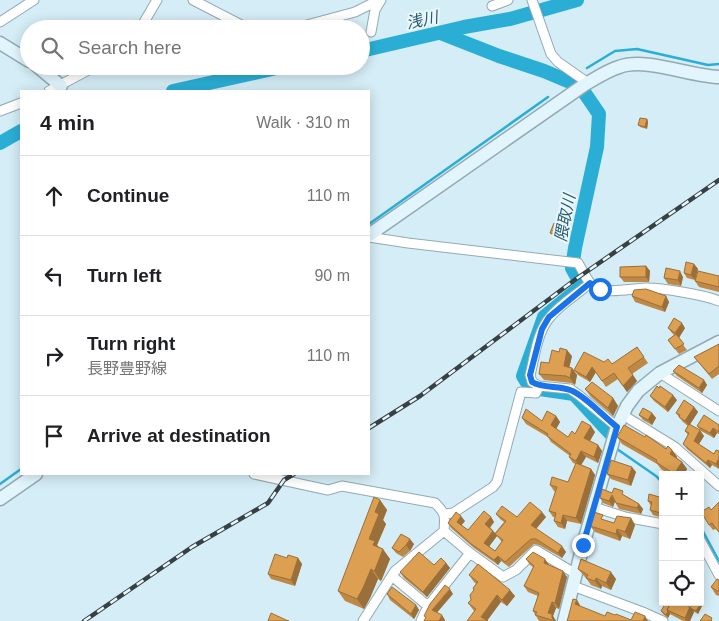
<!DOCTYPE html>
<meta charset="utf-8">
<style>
:root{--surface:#fff;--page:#f6f6f6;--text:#202124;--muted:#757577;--line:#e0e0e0}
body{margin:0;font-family:Helvetica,"Noto Sans JP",sans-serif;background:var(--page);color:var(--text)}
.controls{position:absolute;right:15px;bottom:15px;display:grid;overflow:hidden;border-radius:0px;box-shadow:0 2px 12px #0003}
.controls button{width:45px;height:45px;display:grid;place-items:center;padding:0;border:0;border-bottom:1px solid var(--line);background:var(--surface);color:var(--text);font:25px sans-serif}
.stop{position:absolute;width:15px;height:15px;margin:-11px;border:4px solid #1a73e8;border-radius:50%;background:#fff}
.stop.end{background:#1a73e8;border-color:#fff;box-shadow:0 1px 5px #0008}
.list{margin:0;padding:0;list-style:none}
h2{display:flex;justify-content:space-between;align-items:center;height:65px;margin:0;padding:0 20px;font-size:21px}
h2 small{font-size:16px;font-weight:400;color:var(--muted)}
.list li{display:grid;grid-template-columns:32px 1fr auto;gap:15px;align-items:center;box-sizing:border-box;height:80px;padding:0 20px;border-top:1px solid var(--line)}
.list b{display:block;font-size:19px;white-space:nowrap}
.list p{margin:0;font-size:16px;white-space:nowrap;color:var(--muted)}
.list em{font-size:16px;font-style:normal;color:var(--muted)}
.icon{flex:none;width:28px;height:28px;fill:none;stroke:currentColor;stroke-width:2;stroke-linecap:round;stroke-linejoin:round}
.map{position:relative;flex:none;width:719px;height:621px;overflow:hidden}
.search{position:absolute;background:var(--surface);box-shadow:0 2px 12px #0003;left:20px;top:20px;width:350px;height:55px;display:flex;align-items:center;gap:12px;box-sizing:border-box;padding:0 18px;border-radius:28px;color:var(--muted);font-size:19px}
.panel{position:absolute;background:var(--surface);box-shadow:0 2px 12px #0003;left:20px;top:90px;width:350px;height:385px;border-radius:0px}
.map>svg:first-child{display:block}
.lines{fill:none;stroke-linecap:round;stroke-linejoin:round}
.stream{stroke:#2baed5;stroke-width:2.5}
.river{stroke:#2baed5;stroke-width:14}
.street-casing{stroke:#93aab3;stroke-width:11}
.secondary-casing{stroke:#93aab3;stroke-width:15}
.street{stroke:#fff;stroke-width:9}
.secondary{stroke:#e2f5fd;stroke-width:12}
.rail-casing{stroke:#364045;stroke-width:4.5}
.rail{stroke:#eaf8fe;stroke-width:2.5;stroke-dasharray:8;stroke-linecap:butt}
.wall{fill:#be8946;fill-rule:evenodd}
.shaded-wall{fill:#9b6f39}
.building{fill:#dd9f51;stroke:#9b6f39}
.route{stroke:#1a73e8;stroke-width:6}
.labels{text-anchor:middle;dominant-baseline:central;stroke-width:4;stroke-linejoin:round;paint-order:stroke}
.water-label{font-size:16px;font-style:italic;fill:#295b6c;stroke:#eaf8fe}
</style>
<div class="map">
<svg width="719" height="621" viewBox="0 0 719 621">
<rect width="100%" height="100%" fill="#d5edf6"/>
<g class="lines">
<!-- stream -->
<path class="stream" d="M587,68L615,51L637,49L708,65L719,64
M369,224L548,97
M617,449L656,476L663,483
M0,484L21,469
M700,526L719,561"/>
<!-- river -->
<path class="river" d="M443,34L499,56L544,71L575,84L582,89L599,114L597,147L575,248L572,268L582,286L544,317L523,376L528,384L533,388L574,394L610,433
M361,51L464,27L510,19L577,0
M173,91L286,66
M0,143L21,131"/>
<defs>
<path id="street" d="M193,0L249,29
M532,0L551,54L558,62L588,83
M492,6L508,0
M0,22L34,0
M140,29L157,0
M292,29L355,12L379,0
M371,32L375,10L381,0
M49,91L96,66
M0,111L21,103
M369,237L408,243L578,263C583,271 588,284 596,288C609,294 633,288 647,288C662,288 705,295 719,301
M660,373L719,411
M539,386L570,389L580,396L617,427
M623,415L675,447L719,486
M254,474L328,490L342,486L435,503C446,514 445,516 444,531L395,571L363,621
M594,507L625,517L663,524
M445,514L453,513L493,487L497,482L521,392L536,393L539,386L532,382L530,375C535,356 537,331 551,316C562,303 578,294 590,283
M700,540L719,575
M470,553L503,577L516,570L536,550L576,574
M392,576L428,606L421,621
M573,586L645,613L663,621
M428,606L470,553L444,531"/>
<path id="secondary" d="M0,43L29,61
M37,66L61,86
M369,235L584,85C595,79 606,71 619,67C646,57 689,76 719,77
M0,499L36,474
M564,621L583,545L617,427L627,406L638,391L660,373L719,342"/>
</defs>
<!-- street casing -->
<use href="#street" class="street-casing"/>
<!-- secondary casing -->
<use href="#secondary" class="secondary-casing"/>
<!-- street -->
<use href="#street" class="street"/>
<!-- secondary -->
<use href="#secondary" class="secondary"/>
<defs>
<path id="rail" d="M369,428L420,396L576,279L719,180
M84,621L192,547L268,503L284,480L294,474"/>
</defs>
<!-- rail casing -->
<use href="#rail" class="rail-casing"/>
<!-- rail -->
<use href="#rail" class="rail"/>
</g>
<!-- wall -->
<path class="wall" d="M647,119L648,122L647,129L640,127L638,125Z
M562,229L558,237L552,235L550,233Z
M694,264L698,269L695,280L687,278L684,273Z
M646,266L650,271L649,282H624L620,277Z
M719,276V292L699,287L695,281Z
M683,277L681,286L668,284L664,278Z
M632,296H666L669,302L665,312L635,302Z
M668,328H685L678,338L687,350L679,354L668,340L674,335L672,333Z
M719,344V374L712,379L694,357Z
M637,347L648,363L632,374L637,381L627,392L618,379L606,387L596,372L590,382L578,375L574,370L604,362L612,364Z
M572,356L569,368H572L577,375L575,385L571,383L544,380L539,374L549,363Z
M673,371L704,380L707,385L702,393L677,376Z
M585,389L613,398L618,406L613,416L591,397Z
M650,396L677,400L668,412L654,401Z
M694,407L698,412L690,424L704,436L699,444L714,454L719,451V469L712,465L710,468L687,449L683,444L688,435L685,431L688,426L683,422L676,413Z
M652,413L656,418L652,425L643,420L639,415Z
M556,416L560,422L556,429L568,437L575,434L595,432L590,441L598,445L602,451L598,463L586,457L581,465L591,469L595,475L581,524L567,521L565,529L558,527L554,521L555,517H553L549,511L555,492L554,491L550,485L568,482L576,464L573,463L569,457L570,456L551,442L548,437L526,424L522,418L542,421Z
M719,425V434L717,433L714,438L701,431L697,426Z
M617,437L672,450L677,457V458L682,462L687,469L684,475H670L661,469L657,464L622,444Z
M636,472L631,486L611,479L607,474Z
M626,496L639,504L643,509L641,514L619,509L615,502L613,507L603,503L600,498Z
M663,498V518L653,515L650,510L651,506L648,501Z
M380,500L387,510L383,520L386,524L377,545L390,559L382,579L381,581L378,579L370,598L364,609L345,601L338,591Z
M719,502V533L716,529L713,530L709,525L711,510Z
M496,514L517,517H546L536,529L566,552L562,558L539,545L534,544L509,567L501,561L498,565L474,548L451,528L448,523L465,521L461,525L468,530L491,517L494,522L490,527L495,533L504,522L500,519ZM497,536L502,542L495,551L489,546Z
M631,518L635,525L630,539L622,536L620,541L595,532L590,526L606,521L614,523Z
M414,544L410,551L403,557L396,553L392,548Z
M287,558H298L302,564L295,586L271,579L268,574Z
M526,559L549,565L567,577L559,609L556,608L553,616L556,621H539L533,611L538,596L528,592L524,586L533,567L530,565Z
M446,563L450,568L427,597L404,578L400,572Z
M578,569L616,579L611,590L602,586L601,589L591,585L586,578L584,576Z
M469,575L515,596L507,606L501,602L474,611L468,603L471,600L474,590L473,588L476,584L474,582Z
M719,580V596L716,595L711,587Z
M387,594L416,605L419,610L414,619L390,600Z
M669,606L690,607L702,606L698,614L693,611L694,612L690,621H683L670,614L668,618L663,614L661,611Z"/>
<!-- shaded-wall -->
<path class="shaded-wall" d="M647,119L648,122L647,129L645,127Z
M560,226L562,229L558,237L557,234Z
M694,264L698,269L695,280L691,275Z
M646,266L650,271L649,282L646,277Z
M680,271L683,277L681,286L678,280Z
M666,296L669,302L665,312L662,307Z
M682,323L685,328L679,338L675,333Z
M567,350L572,356L568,373L564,366Z
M592,367L596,372L590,382L586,377Z
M572,368L577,375L575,385L570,378Z
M633,375L637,381L627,392L623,386Z
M704,380L707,385L702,393L699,388Z
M673,395L677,400L668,412L665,407Z
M613,398L618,406L613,416L608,408Z
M694,407L698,412L689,426L685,421Z
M652,413L656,418L652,425L648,420Z
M556,416L560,422L555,431L551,425Z
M591,426L595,432L588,444L584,438Z
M713,428L717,433L714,438L710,433Z
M700,430L704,436L697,447L694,441Z
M598,445L602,451L598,463L594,457Z
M672,450L677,457L675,461L670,454Z
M581,451L586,457L580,467L576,461Z
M719,458V469L716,464Z
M708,460L712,465L710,468L706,463Z
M682,462L687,469L684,475H675L674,474Z
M632,467L636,472L631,486L628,480Z
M591,469L595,475L581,524L576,518Z
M612,495L615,500L613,507L609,501Z
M380,500L387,510L383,520L386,524L377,545L382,551L380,555L369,539L375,512Z
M639,504L643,509L641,514L637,508Z
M542,512L546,517L535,530L531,525Z
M563,515L567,521L565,529L561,523Z
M461,516L465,521L460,527L457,522Z
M491,517L494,522L489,529L485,524Z
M631,518L635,525L630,539L625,532Z
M617,529L622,536L620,541L616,534Z
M493,531L497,536L488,548L484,543Z
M410,539L414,544L410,551L406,545Z
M562,546L566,552L562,558L558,553Z
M383,549L390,559L381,581L374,571Z
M498,556L501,561L498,565L494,560Z
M298,558L302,564L295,586L291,580Z
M545,559L549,565L548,569L544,563Z
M446,563L450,568L427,597L423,592Z
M371,569L378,579L370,598L364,609L357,599Z
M563,571L567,577L559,609L555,603Z
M611,572L616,579L611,590L606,583Z
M596,578L602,586L601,589L595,581Z
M450,589L453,594L435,615L432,610Z
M510,590L515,596L507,606L502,600Z
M497,595L501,602L487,621L481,617Z
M577,600L580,605L579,610L575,604Z
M552,602L556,608L553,616L556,621H554L548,613Z
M701,603L702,606L698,614L696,611Z
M416,605L419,610L414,619L411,614Z
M690,607L694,612L690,621H686L685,618Z
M668,611L670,614L668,618L666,615Z
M442,615L445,620V621H439Z
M645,616L648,621H643Z"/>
<!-- building -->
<path class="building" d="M640,118L647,119L645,127L638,125Z
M554,223L560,226L557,234L550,233Z
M686,262L694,264L691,275L684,273Z
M646,266V277H620V267Z
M666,268L680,271L678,280L664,278Z
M698,271L719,276V287L695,281Z
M646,289L666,296L662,307L632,296L634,290Z
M674,318L682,323L675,333L668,328Z
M676,334L684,344L675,349L668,340Z
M719,344V366L709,374L694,357Z
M637,347L644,357L628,368L633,375L623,386L614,373L602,381L592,367L586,377L574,370L584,352L604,362L608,359L612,364Z
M560,348L567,350L564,366L572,368L570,378L566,376L539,374L541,362L549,363L552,350L559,352Z
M679,365L704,380L699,388L673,371Z
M592,382L613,398L608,408L585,389Z
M657,386L659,388L660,386L673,395L665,407L650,396Z
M684,400L694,407L685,421L679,417L680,415L676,413Z
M643,408L652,413L648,420L639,415Z
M526,409L542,421L547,411L556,416L551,425L568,437L572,431L575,434L582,421L591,426L584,438L598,445L594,457L581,451L576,461L569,457L571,454L547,436L548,434L522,418Z
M704,415L719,425V432L713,428L710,433L697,426Z
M689,424L700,430L694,441L714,454L716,450L719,451V458L716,464L708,460L706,463L683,444L689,433L685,431Z
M624,425L645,437L646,435L666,449L668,446L672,450L670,454L682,462L674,474L656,462L657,460L617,437Z
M611,460L632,467L628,480L607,474Z
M576,463L591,469L576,518L563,515L561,523L554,521L556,513L549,511L557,487L550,485L552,477L568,482Z
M614,488L623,491L622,494L639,504L637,508L616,503L612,495L609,501L600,498L602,489L612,493Z
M649,494L663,498V515L661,513L650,510L652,502L648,501Z
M374,497L380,500L375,512L379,514L369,539L375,541L373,545L383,549L375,570L374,571L371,569L363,588L357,599L338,591Z
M530,502L542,512L531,525L562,546L558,553L536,539H531L505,562L498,556L494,560L470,543L448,523L456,512L461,516L457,522L468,530L484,511L491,517L485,524L493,531L484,543L495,551L503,540L495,534L506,521L496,514L502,506L517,517Z
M719,502V532L712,523L709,525L701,512L709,507L711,510Z
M594,512L603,515L601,519L614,523L617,516L631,518L625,532L617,529L616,534L590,526Z
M401,534L410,539L406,545L399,552L392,548Z
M419,552L434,565L441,558L446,563L423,592L400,572Z
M533,552L545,559L544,563L563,571L555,603L552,602L548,613L552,614V618L555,621L535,615L537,612L533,611L539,593L524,586L534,566L526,559Z
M275,554L287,558L288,555L298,558L291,580L268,574Z
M581,559L611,572L606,583L596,578L595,581L586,578L588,575L578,569Z
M478,564L510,590L502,600L497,595L481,617L488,621H467L476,609L468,603L471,600L470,595L474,590L473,588L478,582L469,575Z
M717,579L719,580V592L711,587Z
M445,585L450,589L432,610L442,615L439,621H440H424L426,617L424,616L430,604Z
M392,587L416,605L411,614L387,594Z
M573,599L577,600L575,604L605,616L607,612L615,615L616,614L631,620L635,612L645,616L643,621H567L568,618Z
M671,602H681L690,607L685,618L667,610Z
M694,602H699L701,603L696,611L690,608Z
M665,604L669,606L667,610L668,611L666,615L661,611Z
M271,613L286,620L289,621H268Z
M705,614L712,618L711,620L712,621H700Z"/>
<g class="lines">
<!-- route -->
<path class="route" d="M583,545L617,427C605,418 583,394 570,390C558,385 544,389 532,382L530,375L542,329L549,317L590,283L597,288L600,289"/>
</g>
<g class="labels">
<!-- water labels -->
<g class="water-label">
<text transform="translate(422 20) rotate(-12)">浅川</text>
<text transform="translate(565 218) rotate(-79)">隈取川</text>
</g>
</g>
</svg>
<div class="controls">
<button>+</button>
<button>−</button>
<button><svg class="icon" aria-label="locate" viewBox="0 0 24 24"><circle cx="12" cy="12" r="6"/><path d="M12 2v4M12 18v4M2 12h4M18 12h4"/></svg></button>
</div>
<div class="stop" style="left:600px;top:289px"></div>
<div class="stop end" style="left:583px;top:545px"></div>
<div class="search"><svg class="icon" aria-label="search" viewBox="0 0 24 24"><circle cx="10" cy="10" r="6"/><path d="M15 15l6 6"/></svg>Search here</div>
<section class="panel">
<h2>4 min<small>Walk · 310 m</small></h2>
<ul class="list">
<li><svg class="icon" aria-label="ahead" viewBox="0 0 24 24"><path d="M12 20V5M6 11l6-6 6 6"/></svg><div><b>Continue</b></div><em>110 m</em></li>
<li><svg class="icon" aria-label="left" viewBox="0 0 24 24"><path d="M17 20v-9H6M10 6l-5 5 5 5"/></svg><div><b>Turn left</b></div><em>90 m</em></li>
<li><svg class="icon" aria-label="right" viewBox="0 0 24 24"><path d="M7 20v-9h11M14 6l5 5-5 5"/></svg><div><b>Turn right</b><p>長野豊野線</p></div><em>110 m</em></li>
<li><svg class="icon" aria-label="arrive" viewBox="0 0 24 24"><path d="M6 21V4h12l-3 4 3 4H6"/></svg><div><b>Arrive at destination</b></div></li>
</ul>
</section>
</div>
